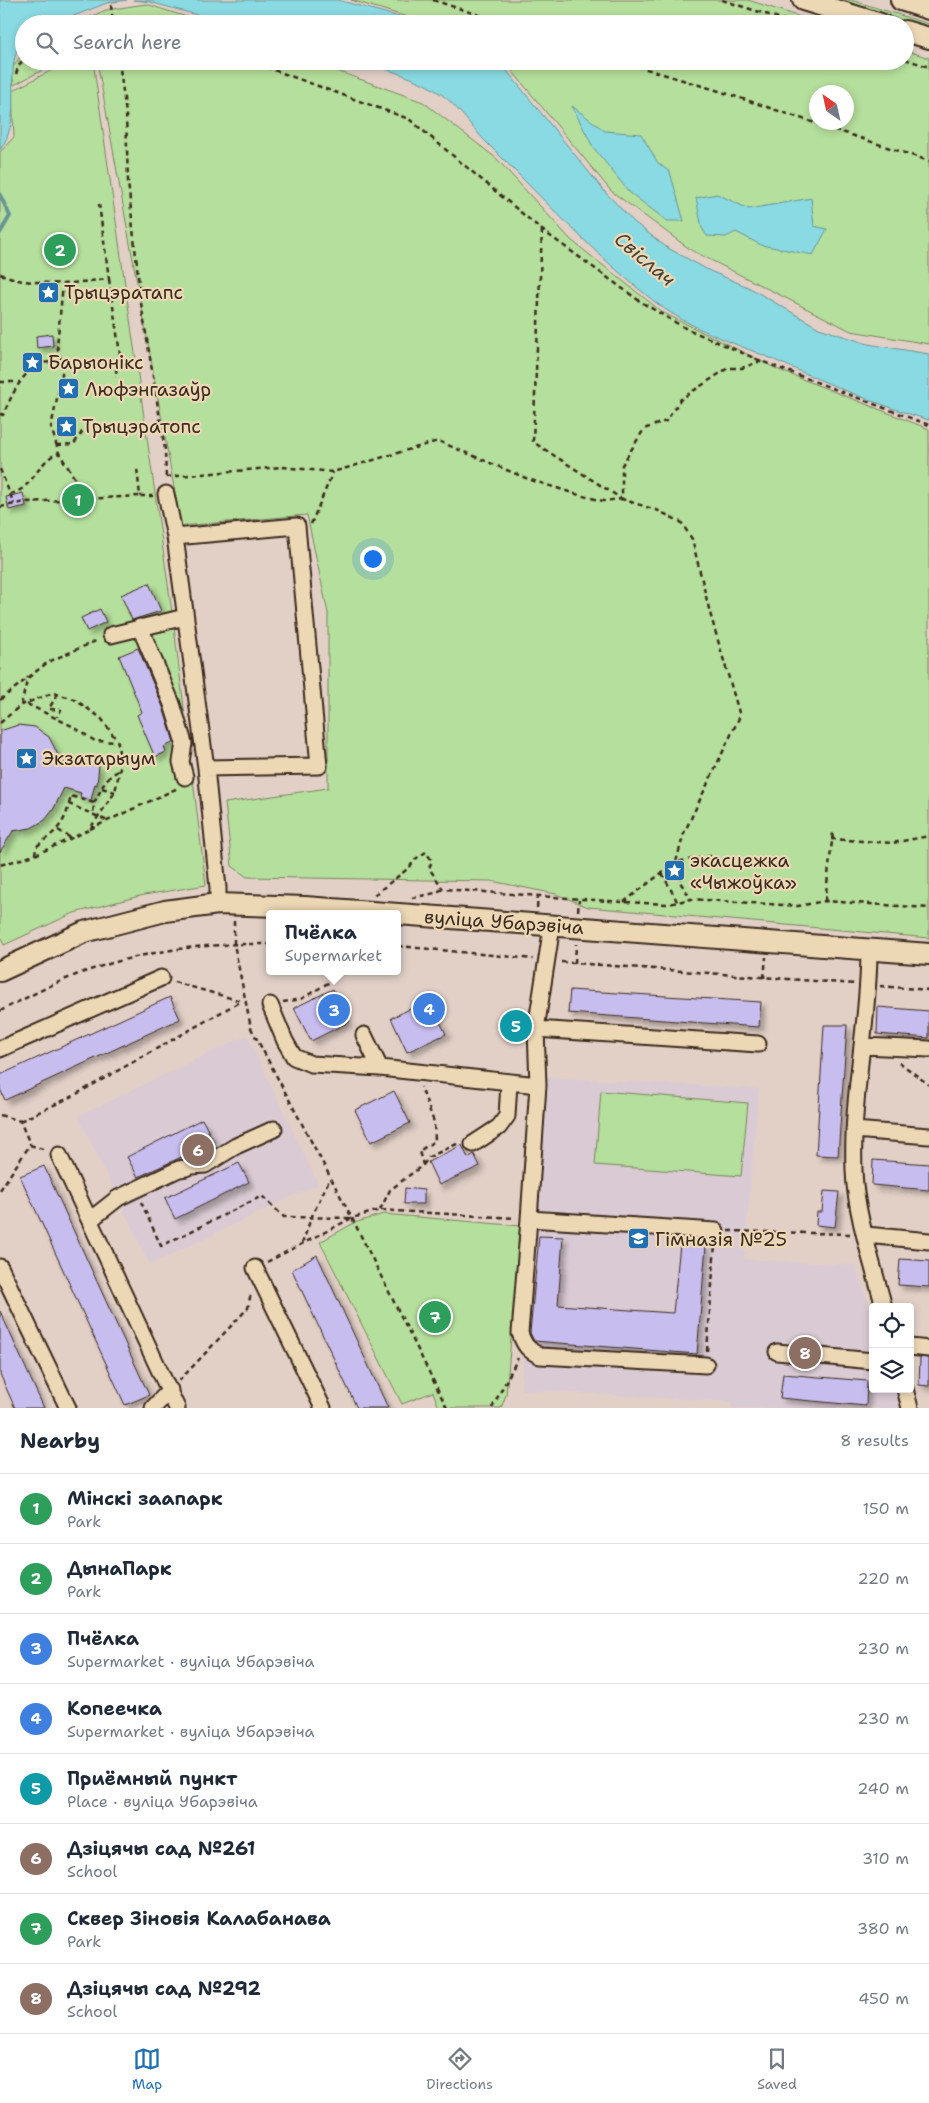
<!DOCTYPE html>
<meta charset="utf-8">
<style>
:root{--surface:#fff;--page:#f2f2f3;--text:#1f2937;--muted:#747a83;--line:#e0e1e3;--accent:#1f6fb2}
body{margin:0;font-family:"Shantell Sans",sans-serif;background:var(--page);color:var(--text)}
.controls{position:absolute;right:15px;bottom:15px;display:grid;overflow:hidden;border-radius:5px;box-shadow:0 2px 8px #0003}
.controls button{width:45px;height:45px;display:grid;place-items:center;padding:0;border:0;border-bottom:1px solid var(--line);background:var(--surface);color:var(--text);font:25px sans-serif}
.compass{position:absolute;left:809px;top:85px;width:45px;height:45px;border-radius:50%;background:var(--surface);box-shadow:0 2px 8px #0003;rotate:326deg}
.you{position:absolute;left:372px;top:558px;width:18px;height:18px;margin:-12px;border:4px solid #fff;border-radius:50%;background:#1a73e8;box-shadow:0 0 0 8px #1a73e833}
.badge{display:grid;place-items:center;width:32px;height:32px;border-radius:50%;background:var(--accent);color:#fff;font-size:16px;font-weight:700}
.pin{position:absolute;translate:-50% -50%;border:2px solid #fff;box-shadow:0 1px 5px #0006}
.popup{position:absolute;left:266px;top:910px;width:135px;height:65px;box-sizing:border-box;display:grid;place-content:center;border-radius:5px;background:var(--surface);filter:drop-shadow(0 1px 4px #0005);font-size:16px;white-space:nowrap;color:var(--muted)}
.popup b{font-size:19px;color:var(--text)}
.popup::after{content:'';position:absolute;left:50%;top:100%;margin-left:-10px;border:10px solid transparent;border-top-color:var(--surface)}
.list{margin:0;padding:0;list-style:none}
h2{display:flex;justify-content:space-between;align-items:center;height:65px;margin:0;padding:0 20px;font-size:21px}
h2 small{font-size:16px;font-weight:400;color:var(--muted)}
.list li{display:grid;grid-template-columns:32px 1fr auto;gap:15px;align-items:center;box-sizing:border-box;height:70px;padding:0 20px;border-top:1px solid var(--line)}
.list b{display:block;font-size:19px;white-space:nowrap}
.list p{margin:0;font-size:16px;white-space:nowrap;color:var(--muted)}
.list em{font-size:16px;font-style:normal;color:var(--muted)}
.icon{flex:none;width:28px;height:28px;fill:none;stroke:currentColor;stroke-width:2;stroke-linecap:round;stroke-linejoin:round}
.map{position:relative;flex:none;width:929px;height:1408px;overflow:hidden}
.search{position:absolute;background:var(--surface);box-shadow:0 2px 8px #0003;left:15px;right:15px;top:15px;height:55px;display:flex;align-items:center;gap:12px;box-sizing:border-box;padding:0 18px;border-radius:28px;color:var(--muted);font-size:19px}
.sheet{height:625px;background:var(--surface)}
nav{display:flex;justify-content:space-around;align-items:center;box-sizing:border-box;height:70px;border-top:1px solid var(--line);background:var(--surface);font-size:14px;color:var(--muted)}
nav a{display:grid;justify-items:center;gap:2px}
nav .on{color:var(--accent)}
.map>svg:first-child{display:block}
.built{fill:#dacad3}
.green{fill:#b5df9c;stroke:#78845d;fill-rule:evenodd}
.water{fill:#89dae2;stroke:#6a9494}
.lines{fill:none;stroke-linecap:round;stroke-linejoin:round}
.stream{stroke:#6a9494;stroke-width:4}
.building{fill:#c7bdef;stroke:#3b2a1e;filter:url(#shadow)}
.minor-casing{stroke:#3b2a1e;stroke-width:19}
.major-casing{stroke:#3b2a1e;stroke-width:24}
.path{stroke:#3b2a1e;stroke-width:2.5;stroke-dasharray:5 4;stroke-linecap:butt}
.minor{stroke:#edd8b6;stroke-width:15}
.major{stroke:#edd8b6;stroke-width:20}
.labels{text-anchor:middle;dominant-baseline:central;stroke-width:4.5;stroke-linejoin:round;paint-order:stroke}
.poi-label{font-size:19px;fill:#3b2a1e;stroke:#edd8b6;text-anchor:start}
.street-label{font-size:19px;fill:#3b2a1e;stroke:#edd8b6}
.water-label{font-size:20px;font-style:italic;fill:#47443b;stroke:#edd8b6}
</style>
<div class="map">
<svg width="929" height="1408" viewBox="0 0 929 1408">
<defs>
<filter id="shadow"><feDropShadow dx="4.5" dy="4.5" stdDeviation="2.5" flood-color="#0004"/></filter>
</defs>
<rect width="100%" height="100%" fill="#e2d0c7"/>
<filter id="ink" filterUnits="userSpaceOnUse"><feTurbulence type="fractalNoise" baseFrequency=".02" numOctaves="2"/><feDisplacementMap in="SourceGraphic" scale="10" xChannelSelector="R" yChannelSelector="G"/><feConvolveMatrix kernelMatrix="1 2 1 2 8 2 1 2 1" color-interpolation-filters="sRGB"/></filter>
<g filter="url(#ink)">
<!-- built -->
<path class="built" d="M247,1035L318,1184L150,1265L78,1116Z
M545,1077L759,1089L744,1259L855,1265L873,1316V1389H897L902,1408H732V1402L521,1390Z"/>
<!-- green -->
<path class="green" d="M351,0H748L822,24H430Z
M837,0H851L929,24V28Z
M146,4L209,24H74L106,10Z
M905,50L929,58V344L851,331L691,250L611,191L504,61H905ZM816,92H846V122H816Z
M24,51V61H60L14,85L11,70Z
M69,61H93L173,619L206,885L144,895L74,913L4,945L0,936V152L14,137L12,91Z
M97,61H310L423,102L496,158L571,240L662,312L779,370L929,429V938L588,907L556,894L491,881L247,877L232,866L225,803L328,788V613L307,515L181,526Z
M601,1091L748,1103L741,1176L595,1165Z
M383,1214L521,1226L506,1395L501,1408H439L433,1392L402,1404L320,1242L354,1223Z"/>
<!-- water -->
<path class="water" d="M0,0H127L107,3L53,24H24V39C0,66 26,114 0,150Z
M133,0H338L425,24H248L197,15L150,2Z
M360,61H499L605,192L634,222L666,247L710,271L748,287L819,328L868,344L929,354V420C874,404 822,381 770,358C731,342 689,328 655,302C594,255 542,197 487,143C471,127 459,107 441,94C417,77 387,70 360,61Z
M572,106L605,131L641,134L658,163L670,172L684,221H667L629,192L593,147Z
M717,194L749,209L811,198L814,226L827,229L813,255L761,245L736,232L726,237L707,236L702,228L696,198Z"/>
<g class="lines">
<!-- stream -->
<path class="stream" d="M0,195L10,216L0,233"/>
</g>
<!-- building -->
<path class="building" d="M52,334L53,346L37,348L36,336Z
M23,493L26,506L9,510L6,497Z
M149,583L161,611L132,620L121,595Z
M100,609L106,622L87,631L81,618Z
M138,648L163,707L174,742L164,747L166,752L155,757L137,715L142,712L119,656Z
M18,725L35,727L49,737L57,753L58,763L99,765L97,785L95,784L91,800L80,797L81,793L64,788L53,810L45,820L31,828L13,831L0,852V731Z
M333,989L349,1022L311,1041L294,1008Z
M570,990L761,1002L759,1027L568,1013Z
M170,997L180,1019L5,1100L0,1089V1075Z
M429,1000L446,1034L407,1052L391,1018Z
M878,1007L929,1011V1038L877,1034Z
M824,1025H847L838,1156L816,1155Z
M394,1091L410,1123L371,1142L355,1110Z
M202,1119L214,1142L138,1177L127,1157Z
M462,1145L468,1158L474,1154L480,1166L439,1185L428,1162Z
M873,1160L929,1164V1190L872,1185Z
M239,1163L249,1182L175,1219L165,1198Z
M44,1166L149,1395L125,1405L20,1176Z
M405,1188L424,1190V1204H404Z
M824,1191L839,1192L835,1227L816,1225L817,1212H822Z
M539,1236L563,1237L558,1305L673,1313L680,1244L706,1245L697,1354L534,1341L530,1333Z
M317,1255L388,1408H357L292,1270Z
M900,1259L929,1261V1287L898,1285Z
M0,1311L33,1384L44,1408H15L0,1374Z
M920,1357L929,1358V1386L919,1385Z
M783,1374L867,1381L866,1406L780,1398Z"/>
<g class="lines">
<defs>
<path id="minor" d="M166,494L175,537
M140,627L172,704L184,743L181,762L185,777
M111,635L185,617
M206,768L319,766L297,526L175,537L206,768L218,888V904
M552,926L536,1029L538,1085L529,1219L716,1231
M869,950C869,1024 851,1096 854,1170C855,1212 873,1265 884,1307
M270,1005L285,1041L294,1057L311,1064L380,1068L538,1085
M536,1029L758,1044
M364,1035L380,1068
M863,1046L929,1049
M0,1049L161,978
M854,1130L929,1136
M473,1144L499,1127L507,1116L509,1083
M59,1155L177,1408
M192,1166L205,1165L236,1146L274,1129
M529,1219L520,1333C524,1345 528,1350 540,1356L706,1365
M90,1220L118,1198L179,1169L186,1168
M866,1235L929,1241
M0,1267L68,1408
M255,1268L323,1408
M910,1347L929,1349
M777,1352L873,1361
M905,1389L910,1408
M153,1408L170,1390"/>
<path id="major" d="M803,0L881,24
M901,0L929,9
M905,31L929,38
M0,971L84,932L165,911L218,904L305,907L929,954"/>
</defs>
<!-- minor casing -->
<use href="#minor" class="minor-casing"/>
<!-- major casing -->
<use href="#major" class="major-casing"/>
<!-- path -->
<path class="path" d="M433,0L506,24
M722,0L797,24
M111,5L113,24
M103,24L112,21L121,24
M905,59L929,67
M119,61L126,114L128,182L141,303L165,450L166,479
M249,61L409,119L542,230L641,302L685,328L761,361L929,425
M620,61L719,91L929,161
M16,74L19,65L24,59
M542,230L533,442L622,499
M0,274L22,281L63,284L57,346L62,364V375L51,427L59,453L82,490V499
M109,279L120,354L115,377
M63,284L109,279L99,204
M0,382H20
M0,414L3,415C12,396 21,371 43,363C48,361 56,363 62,364
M57,445L74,444L84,429
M0,469L14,504
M166,477L282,467L333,472L438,441L528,479L579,495L603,501L622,499
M10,494C34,489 37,460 59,453
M140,496H153
M0,507L25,502L140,496L137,468
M311,524L333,472
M57,694L49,709L61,710L57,717
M0,700L48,662L98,640
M27,704L72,726L95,741L118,742
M21,705L28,677
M0,723L21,705L53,693L74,699L101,718L118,742L120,768L115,792L89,830L35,855L0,865
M102,788L115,792
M94,803L106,780L120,769
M69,804L71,796L94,803L93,815
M90,829L178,788
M58,830L71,838
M831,839L892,843L929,836
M35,855L36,847C53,833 64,827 69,804L108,821
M711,856L676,862L684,833L740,716L710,613L692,539L681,522L659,511L622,499V465L644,429L666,421L681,399L728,368H742L761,361
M662,873L678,903
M374,895L410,867L414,860L426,852L432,861L429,868L443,889
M412,898L435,893L443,889L623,902L669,904L691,899L798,906L825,901L929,908
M825,901L833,833
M624,902L676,862L683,868L680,882L691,899
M537,908L538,895
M578,911L579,900
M234,921V944L251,1028L352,1218L447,1408
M398,946L533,959
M561,962L855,984
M575,963L576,944
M764,978L766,957
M174,982L241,1001
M880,986L929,990
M283,1002L301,999L335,979L336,971
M0,1011C28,997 57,981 87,971C147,950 207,943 270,944
M899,1062L929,1085
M0,1115L20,1121L30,1144
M20,1121L73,1096L241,1001
M423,1165L429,1157L459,1143
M0,1190L30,1145L46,1150
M141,1202L161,1246L262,1196L284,1217L350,1218
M380,1210L390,1190L423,1165L419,1151L435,1141L434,1122L421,1087
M728,1231L850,1234
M302,1244L311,1218L330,1178
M267,1262L352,1218L380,1210L515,1218
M707,1351L715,1244
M179,1381L248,1308L251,1292
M492,1408L518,1358"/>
<!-- minor -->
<use href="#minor" class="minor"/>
<!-- major -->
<use href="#major" class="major"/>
</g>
</g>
<!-- icons -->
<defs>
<symbol id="sight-square" viewBox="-11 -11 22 22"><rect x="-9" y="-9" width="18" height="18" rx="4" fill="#1f6fb2" stroke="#edd8b6"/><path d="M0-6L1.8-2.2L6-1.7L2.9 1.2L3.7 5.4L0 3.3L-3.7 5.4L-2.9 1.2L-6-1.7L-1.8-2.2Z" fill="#fff"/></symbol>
<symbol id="school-square" viewBox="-11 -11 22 22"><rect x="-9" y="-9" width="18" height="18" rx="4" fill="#1f6fb2" stroke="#edd8b6"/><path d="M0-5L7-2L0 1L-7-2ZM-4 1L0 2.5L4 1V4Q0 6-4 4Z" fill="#fff"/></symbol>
</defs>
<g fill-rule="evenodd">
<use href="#sight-square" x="36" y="280" width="25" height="25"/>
<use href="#sight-square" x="20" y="350" width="25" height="25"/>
<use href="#sight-square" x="56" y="376" width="25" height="25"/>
<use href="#sight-square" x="54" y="414" width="25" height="25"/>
<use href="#sight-square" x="14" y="746" width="25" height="25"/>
<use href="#sight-square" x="662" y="858" width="25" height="25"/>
<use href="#school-square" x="626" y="1226" width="25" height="25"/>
</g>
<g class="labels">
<!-- poi labels -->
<g class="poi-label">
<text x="64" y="292">Трыцэратапс</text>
<text x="48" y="362">Барыонікс</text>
<text x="85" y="389">Люфэнгазаўр</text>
<text x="82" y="426">Трыцэратопс</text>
<text x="42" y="758">Экзатарыум</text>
<text x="690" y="860">экасцежка<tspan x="690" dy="22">«Чыжоўка»</tspan></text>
<text x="655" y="1239">Гімназія №25</text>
</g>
<!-- street labels -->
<g class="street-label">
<text transform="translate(504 922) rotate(4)">вуліца Убарэвіча</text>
</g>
<!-- water labels -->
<g class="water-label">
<text transform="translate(645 259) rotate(40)">Свіслач</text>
</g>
</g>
</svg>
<div class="controls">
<button><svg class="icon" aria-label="locate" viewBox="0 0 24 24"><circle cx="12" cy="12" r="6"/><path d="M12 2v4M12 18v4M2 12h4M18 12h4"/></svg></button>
<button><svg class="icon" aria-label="layers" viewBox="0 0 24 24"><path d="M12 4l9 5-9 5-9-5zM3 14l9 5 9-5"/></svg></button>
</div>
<svg class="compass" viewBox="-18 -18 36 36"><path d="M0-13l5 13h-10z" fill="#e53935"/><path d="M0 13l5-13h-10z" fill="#747a83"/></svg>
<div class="you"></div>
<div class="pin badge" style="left:78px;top:500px;background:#2e9e5b">1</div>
<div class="pin badge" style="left:60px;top:250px;background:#2e9e5b">2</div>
<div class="pin badge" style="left:334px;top:1010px;background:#3f7fe0">3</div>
<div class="popup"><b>Пчёлка</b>Supermarket</div>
<div class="pin badge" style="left:429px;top:1009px;background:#3f7fe0">4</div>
<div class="pin badge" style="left:516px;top:1026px;background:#0f9aa8">5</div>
<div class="pin badge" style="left:198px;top:1150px;background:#8d6e63">6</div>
<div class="pin badge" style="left:435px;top:1317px;background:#2e9e5b">7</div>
<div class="pin badge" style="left:805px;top:1353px;background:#8d6e63">8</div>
<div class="search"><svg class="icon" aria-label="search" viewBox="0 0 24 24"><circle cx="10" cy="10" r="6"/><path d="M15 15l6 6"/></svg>Search here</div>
</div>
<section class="sheet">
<h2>Nearby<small>8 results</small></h2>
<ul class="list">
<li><span class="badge" style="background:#2e9e5b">1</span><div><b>Мінскі заапарк</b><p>Park</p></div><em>150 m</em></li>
<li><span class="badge" style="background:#2e9e5b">2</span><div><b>ДынаПарк</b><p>Park</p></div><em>220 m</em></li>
<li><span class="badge" style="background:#3f7fe0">3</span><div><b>Пчёлка</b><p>Supermarket · вуліца Убарэвіча</p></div><em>230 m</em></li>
<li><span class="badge" style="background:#3f7fe0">4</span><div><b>Копеечка</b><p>Supermarket · вуліца Убарэвіча</p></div><em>230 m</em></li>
<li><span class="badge" style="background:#0f9aa8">5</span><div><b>Приёмный пункт</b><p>Place · вуліца Убарэвіча</p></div><em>240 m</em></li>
<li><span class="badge" style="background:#8d6e63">6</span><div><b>Дзіцячы сад №261</b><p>School</p></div><em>310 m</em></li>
<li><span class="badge" style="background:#2e9e5b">7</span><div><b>Сквер Зіновія Калабанава</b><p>Park</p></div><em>380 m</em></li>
<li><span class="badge" style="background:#8d6e63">8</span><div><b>Дзіцячы сад №292</b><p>School</p></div><em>450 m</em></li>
</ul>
</section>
<nav>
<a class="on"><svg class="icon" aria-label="map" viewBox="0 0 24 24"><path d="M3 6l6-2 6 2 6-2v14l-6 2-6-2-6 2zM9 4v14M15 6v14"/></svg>Map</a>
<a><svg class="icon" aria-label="directions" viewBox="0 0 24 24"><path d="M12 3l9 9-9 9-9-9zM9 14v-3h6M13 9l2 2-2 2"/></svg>Directions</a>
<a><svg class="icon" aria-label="saved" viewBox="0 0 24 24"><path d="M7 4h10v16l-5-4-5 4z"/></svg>Saved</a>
</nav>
